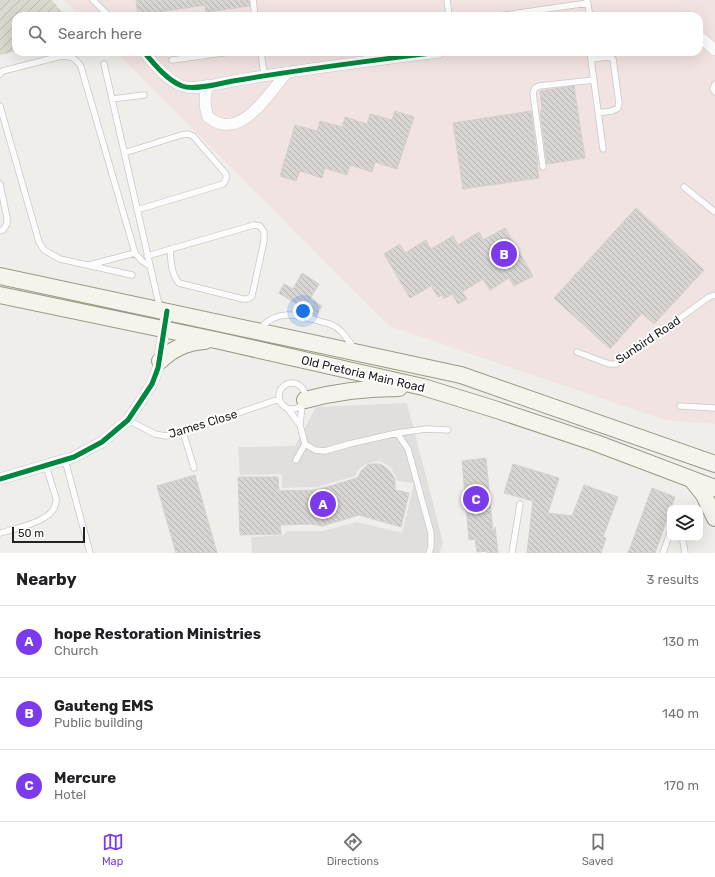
<!DOCTYPE html>
<style>
:root{--surface:#fff;--page:#f2f2f2;--text:#202124;--muted:#757577;--line:#e0e0e0;--accent:#7c3aed}
body{margin:0;font-family:Rubik,sans-serif;background:var(--page);color:var(--text)}
.controls{position:absolute;right:12px;bottom:12px;display:grid;overflow:hidden;border-radius:8px;box-shadow:0 4px 16px #0002}
.controls button{width:36px;height:36px;display:grid;place-items:center;padding:0;border:0;border-bottom:1px solid var(--line);background:var(--surface);color:var(--text);font:20px sans-serif}
.scale{position:absolute;left:12px;bottom:10px;width:73px;box-sizing:border-box;padding-left:4px;border:2px solid #222;border-top:0;font-size:11px;line-height:14px;white-space:nowrap;color:#222;-webkit-text-stroke:3px #fff;paint-order:stroke}
.you{position:absolute;left:303px;top:311px;width:14px;height:14px;margin:-10px;border:3px solid #fff;border-radius:50%;background:#1a73e8;box-shadow:0 0 0 6px #1a73e833}
.badge{display:grid;place-items:center;width:26px;height:26px;border-radius:50%;background:var(--accent);color:#fff;font-size:13px;font-weight:700}
.pin{position:absolute;translate:-50% -50%;border:2px solid #fff;box-shadow:0 1px 4px #0006}
.list{margin:0;padding:0;list-style:none}
h2{display:flex;justify-content:space-between;align-items:center;height:52px;margin:0;padding:0 16px;font-size:17px}
h2 small{font-size:13px;font-weight:400;color:var(--muted)}
.list li{display:grid;grid-template-columns:26px 1fr auto;gap:12px;align-items:center;box-sizing:border-box;height:72px;padding:0 16px;border-top:1px solid var(--line)}
.list b{display:block;font-size:15px;white-space:nowrap}
.list p{margin:0;font-size:13px;white-space:nowrap;color:var(--muted)}
.list em{font-size:13px;font-style:normal;color:var(--muted)}
.icon{flex:none;width:22px;height:22px;fill:none;stroke:currentColor;stroke-width:2;stroke-linecap:round;stroke-linejoin:round}
.map{position:relative;flex:none;width:715px;height:553px;overflow:hidden}
.search{position:absolute;background:var(--surface);box-shadow:0 4px 16px #0002;left:12px;right:12px;top:12px;height:44px;display:flex;align-items:center;gap:10px;box-sizing:border-box;padding:0 14px;border-radius:12px;color:var(--muted);font-size:15px}
.sheet{height:268px;background:var(--surface)}
nav{display:flex;justify-content:space-around;align-items:center;box-sizing:border-box;height:56px;border-top:1px solid var(--line);background:var(--surface);font-size:11px;color:var(--muted)}
nav a{display:grid;justify-items:center;gap:2px}
nav .on{color:var(--accent)}
.map>svg:first-child{display:block}
.commercial{fill:#f1e3e1}
.construction{fill:url(#construction-furrows)}
.parking{fill:#e0dfde}
.building{fill:url(#building-back-hatch);stroke:#d3d0cc}
.lines{fill:none;stroke-linecap:round;stroke-linejoin:round}
.service-casing{stroke:#c9c8c7;stroke-width:7}
.minor-casing{stroke:#c9c8c7;stroke-width:12}
.secondary-casing{stroke:#999a82;stroke-width:18}
.service{stroke:#fdfcfc;stroke-width:5.5}
.minor{stroke:#fdfcfc;stroke-width:11}
.secondary{stroke:#f4f4ed;stroke-width:16}
.cycleway-casing{stroke:#fff;stroke-width:8}
.cycleway{stroke:#00873e;stroke-width:5}
.labels{text-anchor:middle;dominant-baseline:central;stroke-width:4;stroke-linejoin:round;paint-order:stroke}
.street-label{font-size:12px;fill:#222;stroke:#fff}
</style>
<div class="map">
<svg width="715" height="553" viewBox="0 0 715 553">
<defs>
<pattern id="construction-furrows" width="10" height="10" patternUnits="userSpaceOnUse"><rect width="10" height="10" fill="#d9d9cd"/><path d="M-1 1l2-2M0 10L10 0M9 11l2-2" fill="none" stroke="#babab0"/></pattern>
<pattern id="building-back-hatch" width="6" height="6" patternUnits="userSpaceOnUse"><rect width="6" height="6" fill="#d7d4d2"/><path d="M-1 5l2 2M0 0l6 6M5-1l2 2" fill="none" stroke="#b8b6b4"/></pattern>
</defs>
<rect width="100%" height="100%" fill="#f0eeeb"/>
<!-- commercial -->
<path class="commercial" d="M64,0H715V424L665,420L389,326L116,52H699V16H80Z"/>
<!-- construction -->
<path class="construction" d="M0,0H52L65,16H16V51L0,55Z"/>
<!-- parking -->
<path class="parking" d="M407,403L443,542L440,553H252L251,537L283,535L288,531H322L357,522L402,533L414,483L398,481L391,468L386,464L379,461L368,463L360,468L355,476L316,487L282,488V474L240,475L238,447L295,446L316,407Z"/>
<!-- building -->
<path class="building" d="M136,0H249L250,6L206,12L205,5L138,15Z
M574,86L585,158L547,164L540,110H542L540,91Z
M395,111L414,117L397,169L375,162L372,172L350,165L347,175L325,168L322,178L300,171L296,181L280,176L295,125L317,131L320,121L342,127L345,117L367,124L370,114L392,120Z
M531,111L538,165H537L539,178L463,189L453,123Z
M636,208L704,270L654,324L642,313L610,349L554,298Z
M505,228L533,276L514,286L509,278L490,290L483,279L462,292L467,299L458,304L452,294L444,299L442,295L438,297L431,286L410,298L384,254L400,244L405,253L426,240L431,249L453,236L458,245L479,232L483,240Z
M302,273L319,284L310,299L322,306L316,316L279,293L284,284L293,289Z
M486,458L493,533L495,527L498,553H487V551L477,552L475,539L469,540L462,461Z
M369,464H380L388,469L395,479V490L409,493L401,527L359,515L322,526L311,524L280,525L281,534L240,535L238,477H278L279,491L317,490L357,478L362,470Z
M513,464L559,478L548,513L572,516L584,485L618,497L603,537L606,538L601,553H527L533,501L504,493Z
M195,475L217,553H176L157,486Z
M652,488L675,497L655,553H628Z"/>
<g class="lines">
<defs>
<path id="service" d="M93,0L109,16
M253,0L255,16
M447,0L449,16
M587,1L590,16
M498,16L588,3
M261,52L264,75
M590,52L603,149
M591,59L608,57L613,59L619,103L618,108L612,111L598,113
M172,60L230,52
M104,64L160,309
M0,74L3,71L61,56C71,56 76,58 81,67L135,253L142,261L150,266
M715,84L713,89L715,92
M112,99L144,95
M0,106L39,242L44,250L60,259L132,275
M124,153L181,135L188,134L193,136L226,174V179L223,184L137,210
M543,167L533,93L535,88L539,86L594,80
M0,184L7,218V224L3,230L0,231
M684,187L715,212
M147,256L254,225L260,226L264,232V241L252,296L248,299H243L179,283C171,274 171,261 170,249
M89,265L135,253
M260,329C280,305 304,318 330,324L336,327L342,332L354,348
M577,352L609,364H616L709,297L715,295
M279 396a13 13 0 1 1 26 0a13 13 0 1 1-26 0Z
M680,406L715,408
M288,409L300,425
M128,420L155,434L166,436L183,432L279,399
M183,432L194,468
M397,433L426,429L448,430
M305,444L315,450L325,451L349,444L397,433L408,449L431,533V547L429,553
M65,460L90,553
M296,460L305,444L300,425L302,406
M0,533C17,528 59,521 56,498L46,466
M681,538L683,541L685,553
M512,553L520,504
M663,553L670,533"/>
<path id="minor" d="M699,36L715,50
M144,52C154,64 167,80 182,86C194,91 221,83 233,81C302,69 370,61 439,52
M208,85C204,97 204,105 208,117C212,120 217,123 222,124C247,130 273,89 287,72
M0,479L74,457L102,442L128,420L152,384L158,368L167,311"/>
<path id="secondary" d="M0,276L461,375L715,464
M0,295L220,341L423,387L494,409L596,443L715,488
M160,361C173,348 187,342 205,341
M305,400C338,391 365,388 399,388
M692,480L704,495L715,518"/>
</defs>
<!-- service casing -->
<use href="#service" class="service-casing"/>
<!-- minor casing -->
<use href="#minor" class="minor-casing"/>
<!-- secondary casing -->
<use href="#secondary" class="secondary-casing"/>
<!-- service -->
<use href="#service" class="service"/>
<!-- minor -->
<use href="#minor" class="minor"/>
<!-- secondary -->
<use href="#secondary" class="secondary"/>
<defs>
<path id="cycleway" d="M144,52C154,64 167,80 182,86C194,91 221,83 233,81C302,69 370,61 439,52
M0,479L74,457L102,442L128,420L152,384L158,368L167,311"/>
</defs>
<!-- cycleway casing -->
<use href="#cycleway" class="cycleway-casing"/>
<!-- cycleway -->
<use href="#cycleway" class="cycleway"/>
</g>
<g class="labels">
<!-- street labels -->
<g class="street-label">
<text transform="translate(648 340) rotate(-34)">Sunbird Road</text>
<text transform="translate(363 374) rotate(13)">Old Pretoria Main Road</text>
<text transform="translate(203 424) rotate(-17)">James Close</text>
</g>
</g>
</svg>
<div class="controls">
<button><svg class="icon" aria-label="layers" viewBox="0 0 24 24"><path d="M12 4l9 5-9 5-9-5zM3 14l9 5 9-5"/></svg></button>
</div>
<div class="scale">50 m</div>
<div class="you"></div>
<div class="pin badge" style="left:323px;top:504px">A</div>
<div class="pin badge" style="left:504px;top:254px">B</div>
<div class="pin badge" style="left:476px;top:499px">C</div>
<div class="search"><svg class="icon" aria-label="search" viewBox="0 0 24 24"><circle cx="10" cy="10" r="6"/><path d="M15 15l6 6"/></svg>Search here</div>
</div>
<section class="sheet">
<h2>Nearby<small>3 results</small></h2>
<ul class="list">
<li><span class="badge">A</span><div><b>hope Restoration Ministries</b><p>Church</p></div><em>130 m</em></li>
<li><span class="badge">B</span><div><b>Gauteng EMS</b><p>Public building</p></div><em>140 m</em></li>
<li><span class="badge">C</span><div><b>Mercure</b><p>Hotel</p></div><em>170 m</em></li>
</ul>
</section>
<nav>
<a class="on"><svg class="icon" aria-label="map" viewBox="0 0 24 24"><path d="M3 6l6-2 6 2 6-2v14l-6 2-6-2-6 2zM9 4v14M15 6v14"/></svg>Map</a>
<a><svg class="icon" aria-label="directions" viewBox="0 0 24 24"><path d="M12 3l9 9-9 9-9-9zM9 14v-3h6M13 9l2 2-2 2"/></svg>Directions</a>
<a><svg class="icon" aria-label="saved" viewBox="0 0 24 24"><path d="M7 4h10v16l-5-4-5 4z"/></svg>Saved</a>
</nav>
